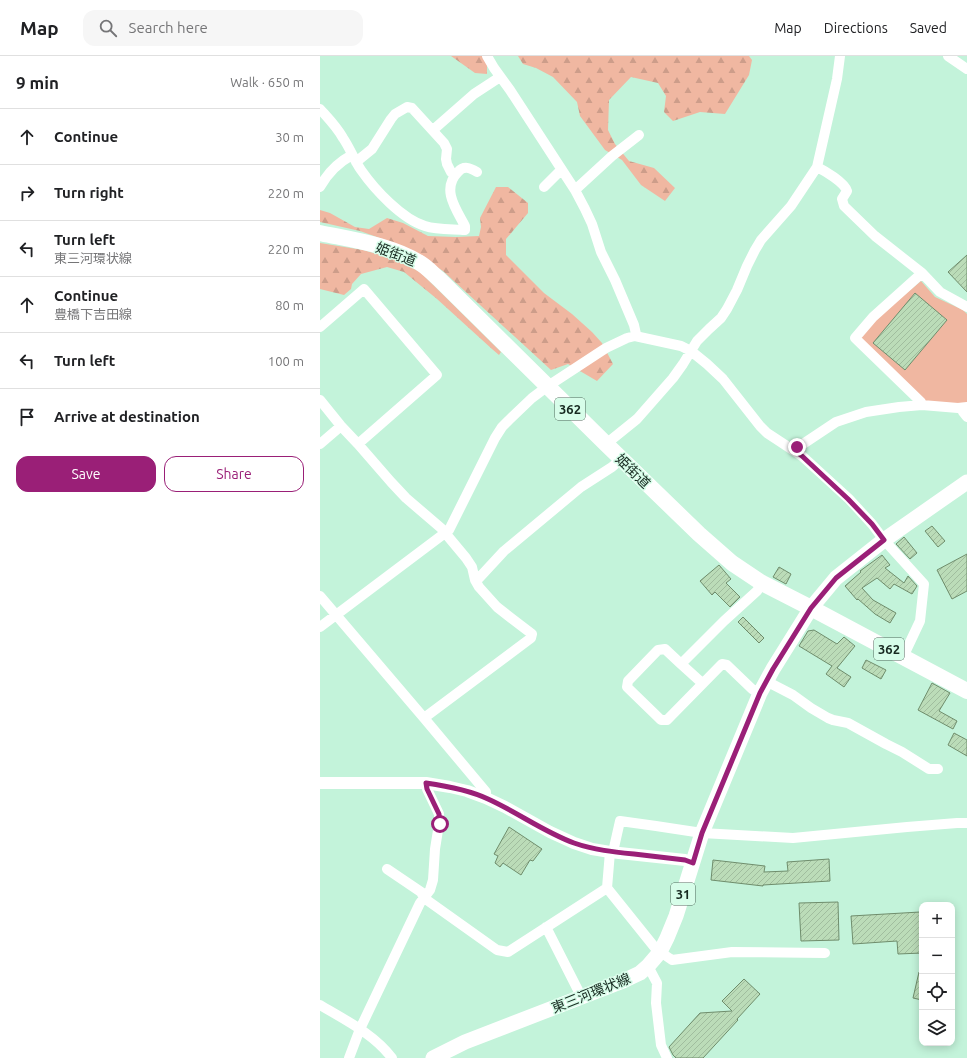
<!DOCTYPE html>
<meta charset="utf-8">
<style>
:root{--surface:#fff;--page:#f6f6f6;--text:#202124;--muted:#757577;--line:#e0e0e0;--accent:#9a1f77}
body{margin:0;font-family:Ubuntu,"Noto Sans JP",sans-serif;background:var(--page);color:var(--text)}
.controls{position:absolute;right:12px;bottom:12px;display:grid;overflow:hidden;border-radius:8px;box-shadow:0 2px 10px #0003}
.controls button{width:36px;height:36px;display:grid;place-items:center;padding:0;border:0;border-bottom:1px solid var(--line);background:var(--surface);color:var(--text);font:20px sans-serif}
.stop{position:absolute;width:12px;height:12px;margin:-9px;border:3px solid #9a1f77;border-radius:50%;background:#fff}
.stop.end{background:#9a1f77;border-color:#fff;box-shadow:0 1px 4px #0008}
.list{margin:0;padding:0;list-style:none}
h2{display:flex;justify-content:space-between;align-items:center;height:52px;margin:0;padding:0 16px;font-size:17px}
h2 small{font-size:13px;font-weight:400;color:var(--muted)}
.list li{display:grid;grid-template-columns:26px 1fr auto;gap:12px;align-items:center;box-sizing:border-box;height:56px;padding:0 16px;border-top:1px solid var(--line)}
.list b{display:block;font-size:15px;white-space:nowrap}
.list p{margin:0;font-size:13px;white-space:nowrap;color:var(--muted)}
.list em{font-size:13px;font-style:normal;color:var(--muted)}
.actions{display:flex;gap:8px;padding:12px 16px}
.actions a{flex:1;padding:9px 0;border:1px solid var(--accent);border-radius:12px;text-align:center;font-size:14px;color:var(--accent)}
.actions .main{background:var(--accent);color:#fff}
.icon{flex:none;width:22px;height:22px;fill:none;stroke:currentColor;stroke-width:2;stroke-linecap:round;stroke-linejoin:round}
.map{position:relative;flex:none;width:647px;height:1002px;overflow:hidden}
header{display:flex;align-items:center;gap:24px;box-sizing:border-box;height:56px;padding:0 20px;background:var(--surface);border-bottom:1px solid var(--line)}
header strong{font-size:19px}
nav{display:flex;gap:22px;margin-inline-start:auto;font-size:14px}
.search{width:280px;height:36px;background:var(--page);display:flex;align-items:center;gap:10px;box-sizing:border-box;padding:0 14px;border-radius:12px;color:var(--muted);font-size:15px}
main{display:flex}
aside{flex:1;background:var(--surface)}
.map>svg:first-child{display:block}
.forest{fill:url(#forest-firs)}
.pitch{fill:#f0b7a1}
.building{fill:url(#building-hatch);stroke:#6f8d6c}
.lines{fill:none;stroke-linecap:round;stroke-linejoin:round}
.minor{stroke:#fff;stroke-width:10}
.tertiary{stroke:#fff;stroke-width:12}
.primary{stroke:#fff;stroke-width:15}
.trunk{stroke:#fff;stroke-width:16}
.route{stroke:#9a1f77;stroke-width:5}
.labels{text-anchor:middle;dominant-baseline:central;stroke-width:3;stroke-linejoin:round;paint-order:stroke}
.shield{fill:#d7fde9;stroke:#51695c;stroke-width:1}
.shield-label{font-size:13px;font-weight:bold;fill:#172920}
.street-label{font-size:14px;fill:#172920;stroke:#d7fde9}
</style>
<header>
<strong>Map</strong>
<div class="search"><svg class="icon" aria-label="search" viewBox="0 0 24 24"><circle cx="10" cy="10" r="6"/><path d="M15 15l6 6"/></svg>Search here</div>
<nav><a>Map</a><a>Directions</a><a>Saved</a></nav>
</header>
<main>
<aside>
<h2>9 min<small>Walk · 650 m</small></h2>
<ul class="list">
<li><svg class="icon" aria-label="ahead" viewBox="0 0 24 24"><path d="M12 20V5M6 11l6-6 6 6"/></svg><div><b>Continue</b></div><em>30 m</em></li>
<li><svg class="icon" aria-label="right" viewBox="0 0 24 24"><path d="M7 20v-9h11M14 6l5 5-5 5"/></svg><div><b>Turn right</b></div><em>220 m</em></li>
<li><svg class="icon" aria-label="left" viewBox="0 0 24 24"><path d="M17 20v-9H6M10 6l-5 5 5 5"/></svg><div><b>Turn left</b><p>東三河環状線</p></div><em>220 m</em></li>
<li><svg class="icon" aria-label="ahead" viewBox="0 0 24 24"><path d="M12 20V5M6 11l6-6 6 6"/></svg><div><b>Continue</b><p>豊橋下吉田線</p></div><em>80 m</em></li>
<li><svg class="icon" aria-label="left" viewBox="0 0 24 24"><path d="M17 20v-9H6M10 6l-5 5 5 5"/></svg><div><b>Turn left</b></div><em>100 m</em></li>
<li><svg class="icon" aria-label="arrive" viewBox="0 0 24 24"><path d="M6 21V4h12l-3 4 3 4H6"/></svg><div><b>Arrive at destination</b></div></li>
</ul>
<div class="actions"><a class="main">Save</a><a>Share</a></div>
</aside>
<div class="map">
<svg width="647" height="1002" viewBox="0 0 647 1002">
<defs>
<pattern id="forest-firs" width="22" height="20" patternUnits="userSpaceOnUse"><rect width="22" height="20" fill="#f0b7a1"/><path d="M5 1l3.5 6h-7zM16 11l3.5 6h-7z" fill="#cd9d8a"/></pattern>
<pattern id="building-hatch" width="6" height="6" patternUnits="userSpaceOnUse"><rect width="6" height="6" fill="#bbdcb8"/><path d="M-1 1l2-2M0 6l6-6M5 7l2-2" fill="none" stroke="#a0bd9e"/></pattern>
</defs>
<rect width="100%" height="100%" fill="#c3f3da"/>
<!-- forest -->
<path class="forest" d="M131,0H167V18L155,17Z
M198,0H429L432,4L429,19L405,58L380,56L353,65L344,56L346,40L338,27L311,21L289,44L288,74L295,88L309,105L334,112L355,132L345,145L321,129L302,104L285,94L260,60L257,46L233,21L216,12L203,8Z
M176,131H188L208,147V157L186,183V199L224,237L252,258L272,276L282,287L293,308L277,325L248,308L231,314L123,215L85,191L40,175L0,166V154L10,157L35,171L49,173L67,162L83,167L108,180L136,181L159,180L161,171L160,162Z
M0,187L43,194L74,203L100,216L181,296L179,299L172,293L117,243L84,216L67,211L41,218L32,228L31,233L24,239L0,233Z"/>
<!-- pitch -->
<path class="pitch" d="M601,225L615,241L643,254L647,258V348L605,347L539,282L556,263Z"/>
<!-- building -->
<path class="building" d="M647,199V236L628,216Z
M595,237L627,264L585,314L553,287Z
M612,470L625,485L618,491L605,475Z
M584,481L597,497L590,503L576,488Z
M647,498V535L632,543L617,514Z
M562,499L570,509L565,512L584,527L588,520L597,530L592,538L574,528L570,533L557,522L542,532L553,544L576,557L570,567L555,558L538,543L537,544L525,530L541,516L540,515Z
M399,509L411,523L406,527L420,541L410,551L395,536L392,539L380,525Z
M459,511L471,518L466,528L453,521Z
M423,561L444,582L439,587L418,566Z
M494,574L517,588L524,581L535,590L517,612L531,621L524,631L506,618L512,610L479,590L488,575Z
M546,604L566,614L561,623L542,612Z
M612,627L630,637L619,655L637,665L633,673L598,654Z
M634,677L647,684V700L628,689Z
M189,771L222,793L213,805L210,804L201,819L183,807L180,811L175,807L178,800L174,798Z
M509,803L510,825L443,829V830L391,824L393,804L445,810L444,816L468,815L467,806Z
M518,846L519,884L481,885L479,847Z
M600,856L602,897L578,898L577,885L533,888L531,860Z
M599,916H602V944L593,942Z
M424,923L440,938L417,963L418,964L383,1002H356L353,999L349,991L380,957L412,955L402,945Z"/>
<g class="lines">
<!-- minor -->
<path class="minor" d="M167,0L174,12L190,34L255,134L265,153L272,168L281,196L295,224L314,269L316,278L315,280
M628,0L647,13
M0,53C8,62 17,71 23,82C30,92 34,104 41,114C55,134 82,163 105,170C117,174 133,173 145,174V170C136,153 121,133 138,116C144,109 150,112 157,116
M113,74L154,38L180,21
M36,106L52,93L71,63L75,58L87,51L92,52L124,87L127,93L126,103L127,108L131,116L135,119
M497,111C505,115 524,126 527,135L522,143L524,150L555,180L602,217L620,236L647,251
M0,131C7,118 19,106 32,99
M224,131L241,114
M255,134L292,100L319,79
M602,217L553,261L535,282L601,346L602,349
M0,271L44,233L117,319L38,388
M0,344L21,370L38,388L71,426L86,442L121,472L146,502L152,511L155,524L159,531L177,551L191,562L212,578L211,582L104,662
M643,352V356L647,361
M0,388L21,370
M286,388L317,363L353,322L363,308L377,285L389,273L401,262L407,253L417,234L427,210L435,194L441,184L471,150L497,111L517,23L520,0
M474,394L516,366L546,356L579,351L602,349L638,352L647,351
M155,524L159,522L184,495L261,431L292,411L301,403
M0,540L104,662L166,736V742
M0,571L125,477L129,474L175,382L182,371L189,364L212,342L228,330L286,292L307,282L315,280L361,290L371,295L387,308L403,323L440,370L447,377L482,400L529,443L552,468L564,484L604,528L600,565L583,601
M361,608L345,593L338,594L308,625L307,631L341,664H347L402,608L407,609L432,633L440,637
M446,625L473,639L491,652L508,662L513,664L528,667L566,688L582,696L609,713H618
M382,627L361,608L404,565L437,535L442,527
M290,796L287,832L336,893L352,904L412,896L505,897
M293,796L300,765L336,770L382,777L473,782L587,771L637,767H647
M67,813L101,836L104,842L177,894L188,896L287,832
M226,871L262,942
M328,910L337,927L336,947L341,989L347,1002
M0,949C25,964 54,978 72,1002
M29,1002L40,973L100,847L110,834L113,824L115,793L119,768V758L107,733L106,727"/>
<!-- tertiary -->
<path class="tertiary" d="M0,727H106L130,731L147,735L166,742L185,751L230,776L254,787L272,793L290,796L365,804L373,807"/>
<!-- primary -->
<path class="primary" d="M113,1002L145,986L303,925L320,917L328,910L340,896L347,882L356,860L382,777L440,637L453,613L491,552L516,522L564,484L647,426"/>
<!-- trunk -->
<path class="trunk" d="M0,177C33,184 71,189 100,207C107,211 113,218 119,223L286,388L379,478L412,507L442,527L491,552L647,635"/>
</g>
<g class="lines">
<!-- route -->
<path class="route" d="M120,768L119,758L107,733L106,727C127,730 149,734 168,743C197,756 224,776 254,787C274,794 294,796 314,798C331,800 348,802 365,804L373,807L382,777L440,637L453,613L491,552L516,522L564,484L552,468L528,443L482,400L474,394L477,391"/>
</g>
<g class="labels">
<!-- shield labels -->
<g class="shield">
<rect x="235" y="342" width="30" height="22" rx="3"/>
<rect x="554" y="582" width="30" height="22" rx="3"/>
<rect x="351" y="827" width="24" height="22" rx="3"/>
</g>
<g class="shield-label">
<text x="250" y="353">362</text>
<text x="569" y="593">362</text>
<text x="363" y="838">31</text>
</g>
<!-- street labels -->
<g class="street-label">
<text transform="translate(76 198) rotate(21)">姫街道</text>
<text transform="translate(313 415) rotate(44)">姫街道</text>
<text transform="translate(271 937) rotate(-22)">東三河環状線</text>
</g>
</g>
</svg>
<div class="controls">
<button>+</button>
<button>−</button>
<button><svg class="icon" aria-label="locate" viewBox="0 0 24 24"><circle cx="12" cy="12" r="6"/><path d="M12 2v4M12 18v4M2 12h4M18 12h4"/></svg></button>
<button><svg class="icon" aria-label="layers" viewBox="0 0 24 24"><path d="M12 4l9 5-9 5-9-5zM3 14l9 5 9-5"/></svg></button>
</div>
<div class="stop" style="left:120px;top:768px"></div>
<div class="stop end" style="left:477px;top:391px"></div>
</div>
</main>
